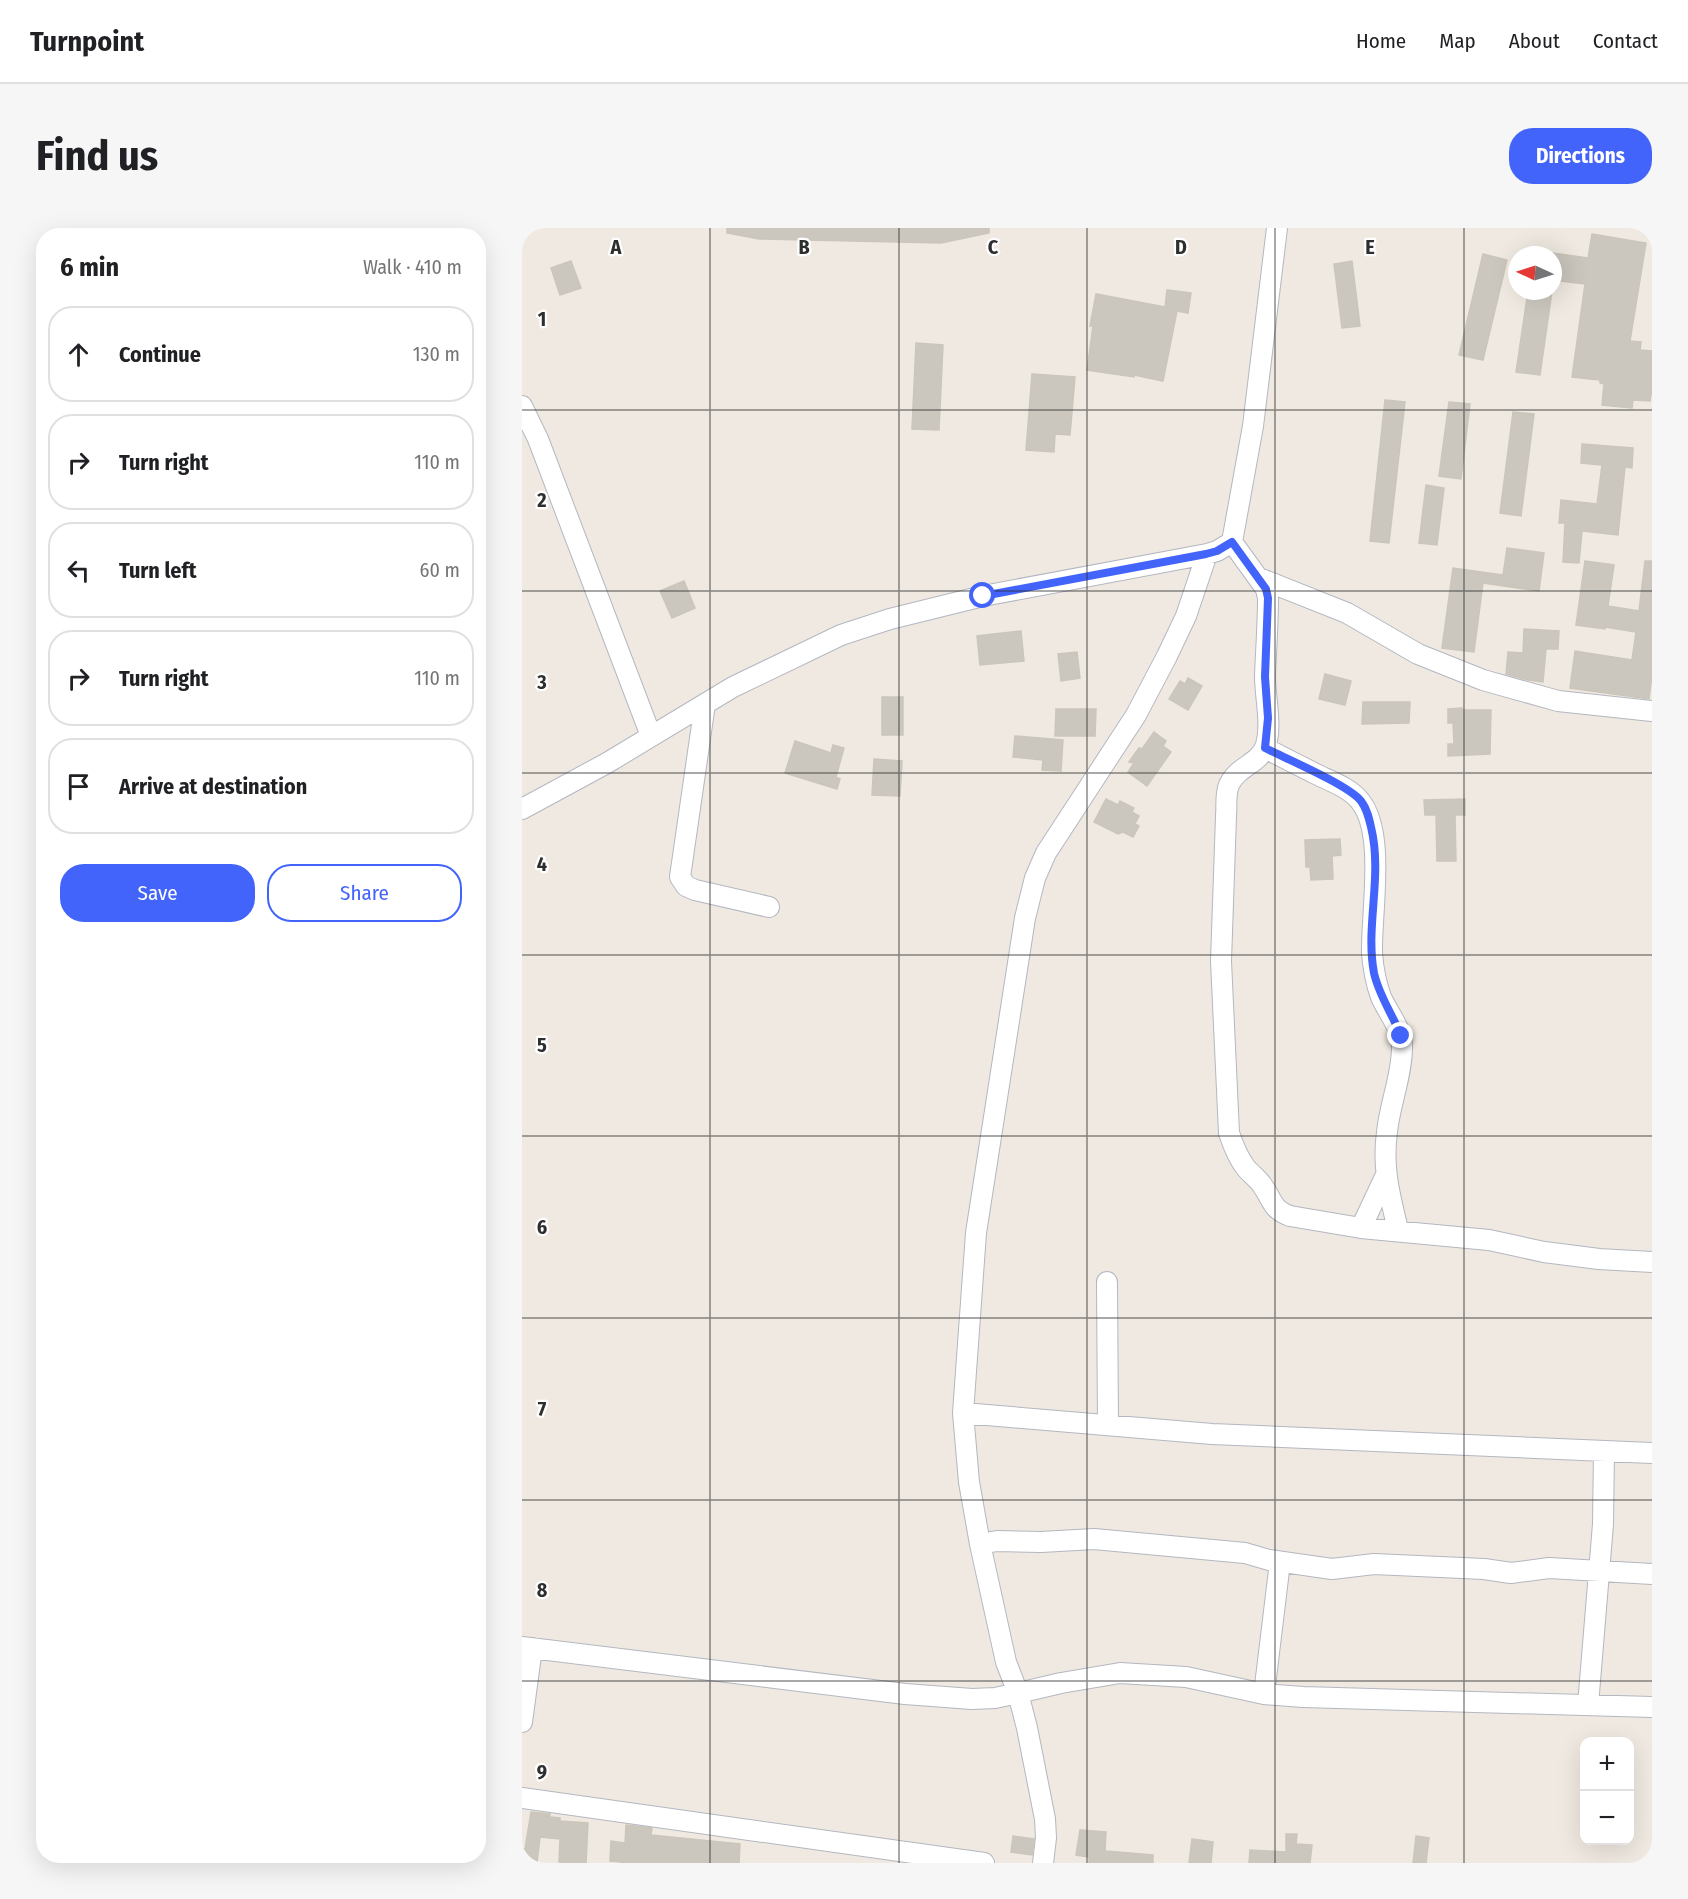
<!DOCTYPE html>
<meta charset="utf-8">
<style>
:root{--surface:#fff;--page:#f6f6f6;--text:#202124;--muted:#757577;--line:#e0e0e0;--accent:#4264fb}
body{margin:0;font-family:"Fira Sans Condensed",sans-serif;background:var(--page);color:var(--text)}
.controls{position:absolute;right:18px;bottom:18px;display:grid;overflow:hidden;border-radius:12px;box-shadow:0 6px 24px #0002}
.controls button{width:54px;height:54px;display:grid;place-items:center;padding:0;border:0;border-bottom:2px solid var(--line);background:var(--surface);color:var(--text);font:30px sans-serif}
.compass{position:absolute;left:986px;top:18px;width:54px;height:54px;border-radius:50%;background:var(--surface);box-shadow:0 6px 24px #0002;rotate:274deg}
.stop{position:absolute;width:18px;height:18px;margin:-14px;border:4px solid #4264fb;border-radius:50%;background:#fff}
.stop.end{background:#4264fb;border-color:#fff;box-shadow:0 2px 6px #0008}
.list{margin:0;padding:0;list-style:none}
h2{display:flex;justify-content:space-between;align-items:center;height:78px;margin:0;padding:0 24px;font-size:26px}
h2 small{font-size:20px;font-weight:400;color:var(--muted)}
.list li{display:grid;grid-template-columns:39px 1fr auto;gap:18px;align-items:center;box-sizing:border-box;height:96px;margin:0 12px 12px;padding:0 12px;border:2px solid var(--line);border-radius:24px}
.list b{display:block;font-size:22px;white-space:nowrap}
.list em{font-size:20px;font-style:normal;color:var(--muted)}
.actions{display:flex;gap:12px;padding:18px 24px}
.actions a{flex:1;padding:14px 0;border:2px solid var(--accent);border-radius:24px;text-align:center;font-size:21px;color:var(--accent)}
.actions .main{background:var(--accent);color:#fff}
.icon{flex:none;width:33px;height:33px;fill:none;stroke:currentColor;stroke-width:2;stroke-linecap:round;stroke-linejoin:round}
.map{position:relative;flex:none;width:1130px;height:1635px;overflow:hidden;border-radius:24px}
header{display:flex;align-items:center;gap:36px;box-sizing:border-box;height:84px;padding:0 30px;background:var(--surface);border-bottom:2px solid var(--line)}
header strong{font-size:28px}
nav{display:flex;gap:33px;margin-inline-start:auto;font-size:21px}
.intro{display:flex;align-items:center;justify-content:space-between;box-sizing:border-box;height:144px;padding:0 36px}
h1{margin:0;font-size:42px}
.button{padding:15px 27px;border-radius:24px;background:var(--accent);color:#fff;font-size:21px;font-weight:700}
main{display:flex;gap:36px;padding:0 36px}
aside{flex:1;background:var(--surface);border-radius:24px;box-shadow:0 6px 24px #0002}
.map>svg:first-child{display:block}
.building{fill:#cbc7bf;stroke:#cbc5ba;stroke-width:1.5}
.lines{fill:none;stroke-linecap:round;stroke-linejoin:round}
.minor-casing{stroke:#b4b7c1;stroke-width:22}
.minor{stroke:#fff;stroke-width:20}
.route{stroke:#4264fb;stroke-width:8}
.grid{fill:none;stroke:#2e2e2e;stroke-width:1.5;stroke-opacity:0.55}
.grid-label{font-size:20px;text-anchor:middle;font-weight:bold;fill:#2e2e2e;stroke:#fff;stroke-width:4.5;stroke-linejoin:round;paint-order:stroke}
</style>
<header>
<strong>Turnpoint</strong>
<nav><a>Home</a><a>Map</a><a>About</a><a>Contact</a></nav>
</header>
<div class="intro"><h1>Find us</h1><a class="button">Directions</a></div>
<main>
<aside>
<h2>6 min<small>Walk · 410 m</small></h2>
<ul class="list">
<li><svg class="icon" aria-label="ahead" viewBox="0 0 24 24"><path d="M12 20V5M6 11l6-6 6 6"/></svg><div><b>Continue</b></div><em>130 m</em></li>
<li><svg class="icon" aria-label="right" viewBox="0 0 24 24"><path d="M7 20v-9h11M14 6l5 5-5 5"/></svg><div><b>Turn right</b></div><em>110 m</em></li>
<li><svg class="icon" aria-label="left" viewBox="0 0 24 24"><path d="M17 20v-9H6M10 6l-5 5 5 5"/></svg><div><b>Turn left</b></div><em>60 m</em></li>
<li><svg class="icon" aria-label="right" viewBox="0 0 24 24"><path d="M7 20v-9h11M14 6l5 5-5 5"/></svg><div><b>Turn right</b></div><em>110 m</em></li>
<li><svg class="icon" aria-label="arrive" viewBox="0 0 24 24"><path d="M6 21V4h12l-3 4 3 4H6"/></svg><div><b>Arrive at destination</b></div></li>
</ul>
<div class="actions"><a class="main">Save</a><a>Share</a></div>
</aside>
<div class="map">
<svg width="1130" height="1635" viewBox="0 0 1130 1635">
<rect width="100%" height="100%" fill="#efe9e1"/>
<!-- building -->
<path class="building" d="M205,0H467V5L419,15L237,11L205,5Z
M1070,6L1124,15L1108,113L1119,114L1118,122L1130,123V161L1128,173L1111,172L1110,180L1080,177L1082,156L1078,155V152L1050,149L1063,56L1031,52V25L1066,30Z
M961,26L985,32L961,132L937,127Z
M49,33L59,60L38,67L29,40Z
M830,33L838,98L820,100L812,36Z
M645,62L669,65L666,85L655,83L641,153L612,147V149L565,142L571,98H568L574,66L643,79Z
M1006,63H1030L1018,147L994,144Z
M394,115L421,117L417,202L390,201Z
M510,146L553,149L548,207L533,206L532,224L504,222Z
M863,172L883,174L867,315L848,313Z
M927,174L948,176L939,251L917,248Z
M991,184L1012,186L999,288L978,285Z
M1060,216L1111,220L1110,240L1103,239L1096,307L1060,303L1057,335L1041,334L1043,295H1037L1039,272L1075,276L1080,237L1059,235Z
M904,257L922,260L915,317L897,315Z
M985,320L1022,325L1017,363L961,355L952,424L920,420L931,340L981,347Z
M1063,333L1092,337L1086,378L1117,383L1123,333H1130V447L1127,471L1048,460L1053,423L1110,432L1114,404L1083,399V401L1054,397Z
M162,353L173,380L150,390L138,363Z
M1002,401L1037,403L1036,421H1024L1021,454L1006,452L984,446L986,424L1001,425Z
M499,403L502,433L458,437L455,408Z
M555,424L558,450L539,453L536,426Z
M803,446L829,453L823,477L797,471Z
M666,450L680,458L666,482L647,471L658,453L663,456Z
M360,469H381V507H360Z
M841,474H888L887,495L840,496Z
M940,480V482H969L968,526L926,528V516H932L931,495H926V481Z
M534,481H574L573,508H533Z
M632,504L644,513L641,518L649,524L625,558L606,544L612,535L607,534L617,520L620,521Z
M493,508L541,512L539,543L520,542L521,532L491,529Z
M273,513L309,525L311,517L322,520L314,549L318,551L315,561L263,545Z
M352,531L380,533L378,568L350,567Z
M584,571L596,577L598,573L612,580L610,584L617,588L613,596L617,598L611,609L601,604L596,606L572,594Z
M943,571V587H933L934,633H915L914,587H903L902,572Z
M818,611L819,627L810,628L811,651L789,652L788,639H784L783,612Z
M9,1584L28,1586V1589L38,1590V1593L66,1595L64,1635L37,1634L38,1611L18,1609L15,1635H0V1620L3,1621Z
M104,1597L130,1600L129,1607L218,1616L217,1635H99V1634L88,1633L89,1613L103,1615Z
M558,1602L584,1604L583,1623L631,1627V1635H567V1629L554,1627Z
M764,1606H775L774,1616L790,1617L788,1635H727L728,1622L764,1624Z
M491,1608L512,1611L510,1627L489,1624Z
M894,1608L907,1610L904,1635H891Z
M670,1611L691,1614L689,1635H667Z"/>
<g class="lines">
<defs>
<path id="minor" d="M0,178L16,211L129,508
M710,314L744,361L746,370C746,396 744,422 743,448C743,470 750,495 744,517C738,536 715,538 707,557C703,566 705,578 704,588L699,733L707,905C711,917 716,930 724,940C729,946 736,951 740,957C751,972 749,981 768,988L839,1000L967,1012L1022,1024L1077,1031L1130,1034
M685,326L664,388L645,428L614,487L524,625L513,650L503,690L454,1005L441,1185L447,1254L458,1316L484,1434L496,1465L539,1455L598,1445L664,1449L742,1466L781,1469L1130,1479
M737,350L825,385L896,426L961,452L1036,473L1130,483
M183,476L158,649L164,658L173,662L247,679
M743,520C760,529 778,538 796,547C810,554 828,560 838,573C864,604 849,685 850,725C851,739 854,755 859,769C866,785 880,800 880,819C880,848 868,875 865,904C860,941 868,967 876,1002
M0,581L85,535L211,459L319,407L368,391L461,368L685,326L695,323L710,314L731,198L755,0
M839,1000L863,949
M585,1054L586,1197
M441,1185L690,1206L1130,1225
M458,1316L475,1313L519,1314L572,1311L723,1325L747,1332L810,1341L852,1336L962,1341L989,1345L1027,1340L1130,1346
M0,1419L383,1466L450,1471L473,1470L496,1465L505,1500L523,1591L524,1610L521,1635
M742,1466L758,1334
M1066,1477L1081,1296L1082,1223
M0,1494L10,1420
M0,1570L462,1635"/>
</defs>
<!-- minor casing -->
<use href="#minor" class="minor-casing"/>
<!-- minor -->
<use href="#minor" class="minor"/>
</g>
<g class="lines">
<!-- route -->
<path class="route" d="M461,368L684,326L695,323L710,314L744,361L746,370L743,449L746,490L743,520C765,531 826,557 839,573C845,581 847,590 849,599C861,648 843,698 852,745C857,768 871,787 879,808"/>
</g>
<!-- grid -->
<path class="grid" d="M188,0V1635M377,0V1635M565,0V1635M753,0V1635M942,0V1635M0,182H1130M0,363H1130M0,545H1130M0,727H1130M0,908H1130M0,1090H1130M0,1272H1130M0,1453H1130"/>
<g class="grid-label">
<text x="94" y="26">A</text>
<text x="282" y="26">B</text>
<text x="471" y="26">C</text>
<text x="659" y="26">D</text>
<text x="848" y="26">E</text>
<text x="20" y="98">1</text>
<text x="20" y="279">2</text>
<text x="20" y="461">3</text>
<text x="20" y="643">4</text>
<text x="20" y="824">5</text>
<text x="20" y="1006">6</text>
<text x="20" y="1188">7</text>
<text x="20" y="1369">8</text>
<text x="20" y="1551">9</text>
</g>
</svg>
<div class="controls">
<button>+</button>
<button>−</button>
</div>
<svg class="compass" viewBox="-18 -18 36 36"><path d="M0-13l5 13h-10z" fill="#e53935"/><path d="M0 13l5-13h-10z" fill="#757577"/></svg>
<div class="stop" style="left:461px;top:368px"></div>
<div class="stop end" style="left:879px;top:808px"></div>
</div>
</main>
